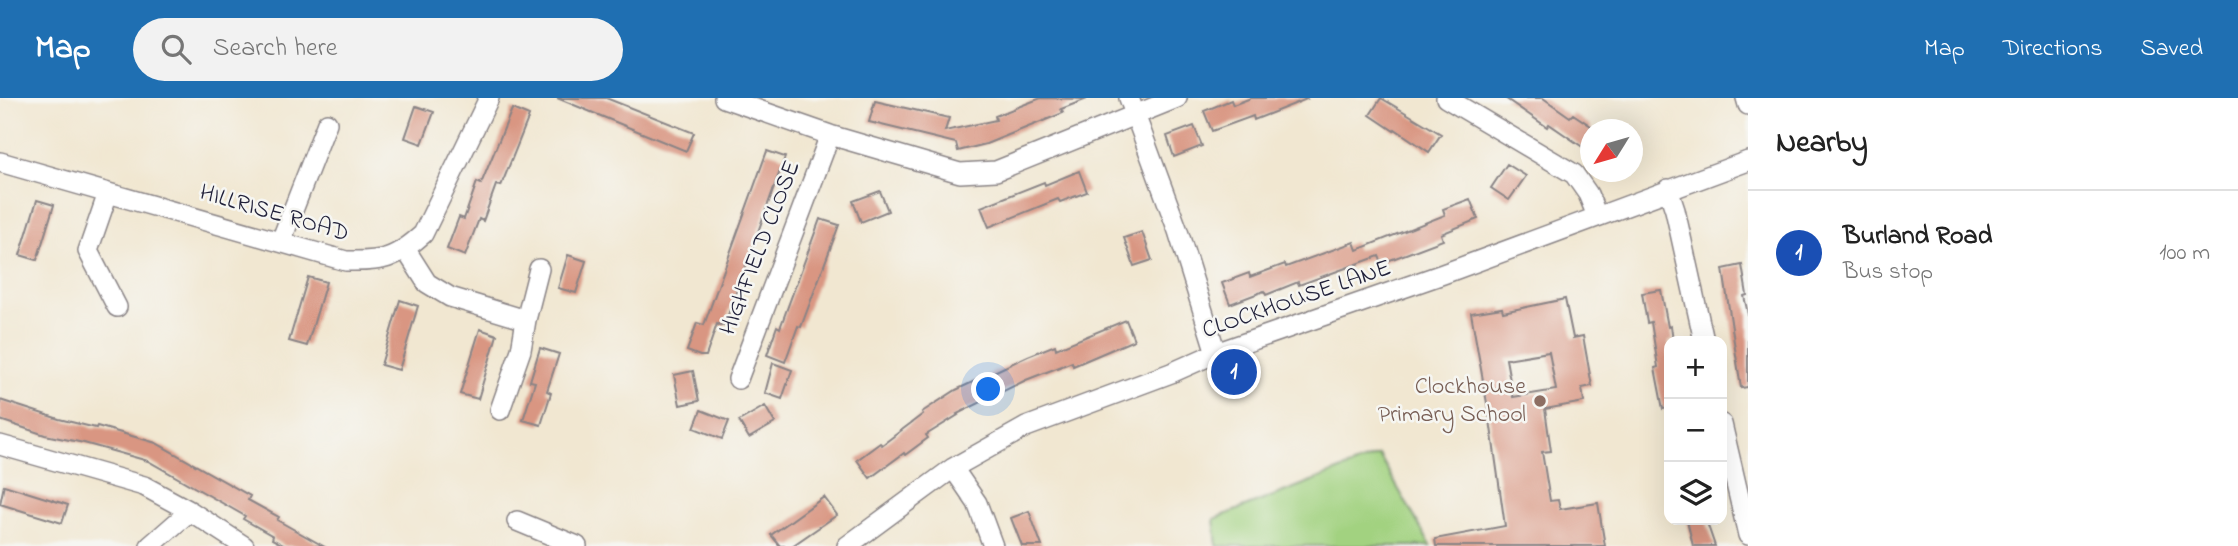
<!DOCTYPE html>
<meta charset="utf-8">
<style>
:root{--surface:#fff;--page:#f2f2f2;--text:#222;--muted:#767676;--line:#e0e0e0;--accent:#1f6fb2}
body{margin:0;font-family:"Indie Flower",sans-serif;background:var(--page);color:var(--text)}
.controls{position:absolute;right:21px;bottom:21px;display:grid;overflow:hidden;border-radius:14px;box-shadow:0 7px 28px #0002}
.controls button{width:63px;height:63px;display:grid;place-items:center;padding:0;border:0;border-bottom:2px solid var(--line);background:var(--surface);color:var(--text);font:35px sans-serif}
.compass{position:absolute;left:1580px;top:21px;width:63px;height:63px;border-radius:50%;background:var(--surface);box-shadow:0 7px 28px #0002;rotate:233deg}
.you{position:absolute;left:989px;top:292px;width:24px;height:24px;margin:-18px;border:5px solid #fff;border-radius:50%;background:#1a73e8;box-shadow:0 0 0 10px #1a73e833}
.badge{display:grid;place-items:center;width:46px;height:46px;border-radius:50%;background:var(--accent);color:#fff;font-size:23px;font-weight:700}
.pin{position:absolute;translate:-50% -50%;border:4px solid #fff;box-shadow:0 2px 7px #0006}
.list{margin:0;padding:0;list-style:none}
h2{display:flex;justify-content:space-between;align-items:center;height:91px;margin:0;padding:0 28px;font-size:30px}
h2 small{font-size:23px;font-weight:400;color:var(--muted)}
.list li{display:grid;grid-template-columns:46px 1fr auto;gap:21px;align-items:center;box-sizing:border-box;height:126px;padding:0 28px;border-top:2px solid var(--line)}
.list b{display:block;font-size:26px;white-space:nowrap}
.list p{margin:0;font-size:23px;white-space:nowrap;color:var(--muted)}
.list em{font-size:23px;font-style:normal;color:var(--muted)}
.icon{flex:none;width:38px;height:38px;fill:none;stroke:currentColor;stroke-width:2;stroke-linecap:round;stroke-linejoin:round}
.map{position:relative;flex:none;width:1748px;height:448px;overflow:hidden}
header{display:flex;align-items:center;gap:42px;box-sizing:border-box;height:98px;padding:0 35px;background:var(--accent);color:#fff}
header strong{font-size:33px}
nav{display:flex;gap:38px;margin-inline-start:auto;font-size:24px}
.search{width:490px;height:63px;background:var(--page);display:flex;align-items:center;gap:18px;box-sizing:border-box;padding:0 24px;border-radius:38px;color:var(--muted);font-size:26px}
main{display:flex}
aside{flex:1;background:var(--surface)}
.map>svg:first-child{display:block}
.green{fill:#a2d280;stroke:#627a5e;stroke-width:2}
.building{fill:#d99682;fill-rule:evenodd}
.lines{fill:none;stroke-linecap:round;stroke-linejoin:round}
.street-casing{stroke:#8a8486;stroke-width:22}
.street{stroke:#fff;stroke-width:19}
.education-dot{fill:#8d6e63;stroke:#f6f6f2;stroke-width:2.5}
.labels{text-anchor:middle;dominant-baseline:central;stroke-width:5;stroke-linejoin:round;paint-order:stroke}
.street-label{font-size:24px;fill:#22223b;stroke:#f6f6f2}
.education-label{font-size:24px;fill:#785e54;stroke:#f6f6f2;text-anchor:end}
</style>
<header>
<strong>Map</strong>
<div class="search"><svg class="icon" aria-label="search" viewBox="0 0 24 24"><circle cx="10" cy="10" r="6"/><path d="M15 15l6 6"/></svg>Search here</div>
<nav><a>Map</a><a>Directions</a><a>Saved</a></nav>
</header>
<main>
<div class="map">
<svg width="1748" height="448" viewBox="0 0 1748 448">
<rect width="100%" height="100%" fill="#f6f6f2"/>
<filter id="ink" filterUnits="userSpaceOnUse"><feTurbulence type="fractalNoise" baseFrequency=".0143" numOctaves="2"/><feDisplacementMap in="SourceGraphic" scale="14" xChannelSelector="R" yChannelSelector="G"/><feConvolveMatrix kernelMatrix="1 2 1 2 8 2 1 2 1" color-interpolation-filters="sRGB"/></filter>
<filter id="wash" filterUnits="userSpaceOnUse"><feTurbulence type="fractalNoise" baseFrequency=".00686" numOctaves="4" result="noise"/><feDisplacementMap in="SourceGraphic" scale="28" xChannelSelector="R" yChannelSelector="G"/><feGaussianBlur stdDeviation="1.57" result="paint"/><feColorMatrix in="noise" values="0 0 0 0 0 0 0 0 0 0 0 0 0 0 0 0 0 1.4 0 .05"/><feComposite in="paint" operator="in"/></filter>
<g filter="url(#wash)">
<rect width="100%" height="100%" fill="#f1e7d1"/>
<!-- green -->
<path class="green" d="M1379,357L1431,448H1217L1214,421Z"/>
<g id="blocks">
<!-- building -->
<path class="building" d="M557,0H606L694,35L686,53Z
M1041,0L1087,1L1061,11L1063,15L986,46L958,53L956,45L869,24L875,3L949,20L945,33L996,22L995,18Z
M1251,0H1306L1307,1L1254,22L1253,18L1212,33L1204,13L1231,2L1233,7Z
M1381,0L1441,36L1429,54L1395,31L1394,33L1370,17Z
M1505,0H1543L1570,19L1573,16L1591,28V41L1584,50L1549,26L1547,29Z
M416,8L434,14L422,46L405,40Z
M512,11L529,18L501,88L496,87L483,123L479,121L465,158L447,151L459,119L464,121L477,84L481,86Z
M1194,28L1202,48L1174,59L1167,38Z
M767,53L785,59L724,228L717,226L706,258H700L687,253L697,225L704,227Z
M1507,66L1526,78L1509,102L1491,90Z
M1079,73L1087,94L1060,104L1058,101L989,129L981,109L1044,84L1045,87Z
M880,93L888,113L861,124L853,103Z
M1470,101L1478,121L1441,136L1443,142L1382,165L1379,158L1299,187L1298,184L1266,197L1264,193L1230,206L1222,185L1249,175L1250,179L1285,166L1286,169L1354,144L1357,152L1445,117L1443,111Z
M37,102L54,107L37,162L20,157Z
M820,121L839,127L801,229L798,228L785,264L767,257L777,228L780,230Z
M1142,134L1152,162L1134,168L1124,140Z
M568,157L586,163L576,195L558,190Z
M1742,167L1747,197L1744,198L1748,216V289L1741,290L1723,171Z
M308,179L326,184L307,248L289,243Z
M1661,192L1668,229L1671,228L1673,243H1669V310L1663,311L1655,270L1658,269L1651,224L1647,225L1642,195Z
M1565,201L1573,240L1583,238L1592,288L1582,290L1584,304L1545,311L1551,353L1542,354L1550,403L1558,402L1560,411L1598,405L1605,448H1436L1435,441L1505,428L1490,322L1471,215L1502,210L1503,214ZM1549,254L1556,292L1513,299L1506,261Z
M400,202L418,208L399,272L381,267Z
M1126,222L1134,242L1073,268L1072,264L1026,282L957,316L958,317L926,337L928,340L905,357L904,355L870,380L857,362L880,345L882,347L923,316L922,314L956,292L1028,258L1055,247L1056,251Z
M480,231L497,237L478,301L460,296Z
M540,250L559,256L547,293L551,295L541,327L523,322L535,284L530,283Z
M773,265L792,272L782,301L765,295Z
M693,273L699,303L680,307L674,277Z
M0,302L59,321L96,330L97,328L156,345L250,398L248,402L279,419L277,422L323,448H285L272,441L273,438L243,421L245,418L148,363L84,345L45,337L0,322Z
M765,308L775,325L749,340L739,323Z
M701,312L729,323L722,341L694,330Z
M4,387L68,407L62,425L0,406Z
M824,399L837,417L792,448H780L771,437Z
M1029,413L1042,448H1022L1011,420Z
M1687,422H1706L1715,448H1693Z"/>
</g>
</g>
<g filter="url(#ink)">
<use href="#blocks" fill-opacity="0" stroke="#8a8486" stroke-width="2"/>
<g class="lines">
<defs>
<path id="street" d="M724,0L830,37L960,75L996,73L1177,0
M1129,0L1178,133L1216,255
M1446,0L1574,76L1588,96L1597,118
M1746,0L1748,7
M0,64L346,163C383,164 395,161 423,136L489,0
M1668,91L1675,112L1704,243
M108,95L88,153L117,209
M281,143L327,25
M406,152L427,185L450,199L526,222
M738,281L830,37
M500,312L521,252L526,222L539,171
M1722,326L1748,437
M0,347L144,388L190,413L244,448
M953,370L977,405L993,448
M517,423L577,448
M150,448L190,413
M847,448L953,370L1026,329L1171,275L1216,255L1443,176L1748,63"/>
</defs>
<!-- street casing -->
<use href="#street" class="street-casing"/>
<!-- street -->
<use href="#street" class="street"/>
</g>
</g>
<!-- markers -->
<circle class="education-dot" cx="1540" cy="303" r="7"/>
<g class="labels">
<!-- street labels -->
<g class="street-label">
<text transform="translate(274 116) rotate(16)">HILLRISE ROAD</text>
<text transform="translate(761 150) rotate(-69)">HIGHFIELD CLOSE</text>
<text transform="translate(1297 202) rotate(-19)">CLOCKHOUSE LANE</text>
</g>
<!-- education labels -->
<g class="education-label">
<text x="1526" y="289">Clockhouse<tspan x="1526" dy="28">Primary School</tspan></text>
</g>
</g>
</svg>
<div class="controls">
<button>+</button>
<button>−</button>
<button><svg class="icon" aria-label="layers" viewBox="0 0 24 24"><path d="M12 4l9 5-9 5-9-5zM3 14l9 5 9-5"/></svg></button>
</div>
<svg class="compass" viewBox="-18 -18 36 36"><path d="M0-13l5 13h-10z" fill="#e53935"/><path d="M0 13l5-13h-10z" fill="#767676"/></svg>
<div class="you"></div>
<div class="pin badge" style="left:1234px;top:274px;background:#1a4fb4">1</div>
</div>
<aside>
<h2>Nearby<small></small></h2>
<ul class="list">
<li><span class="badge" style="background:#1a4fb4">1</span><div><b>Burland Road</b><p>Bus stop</p></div><em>100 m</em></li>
</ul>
</aside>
</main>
